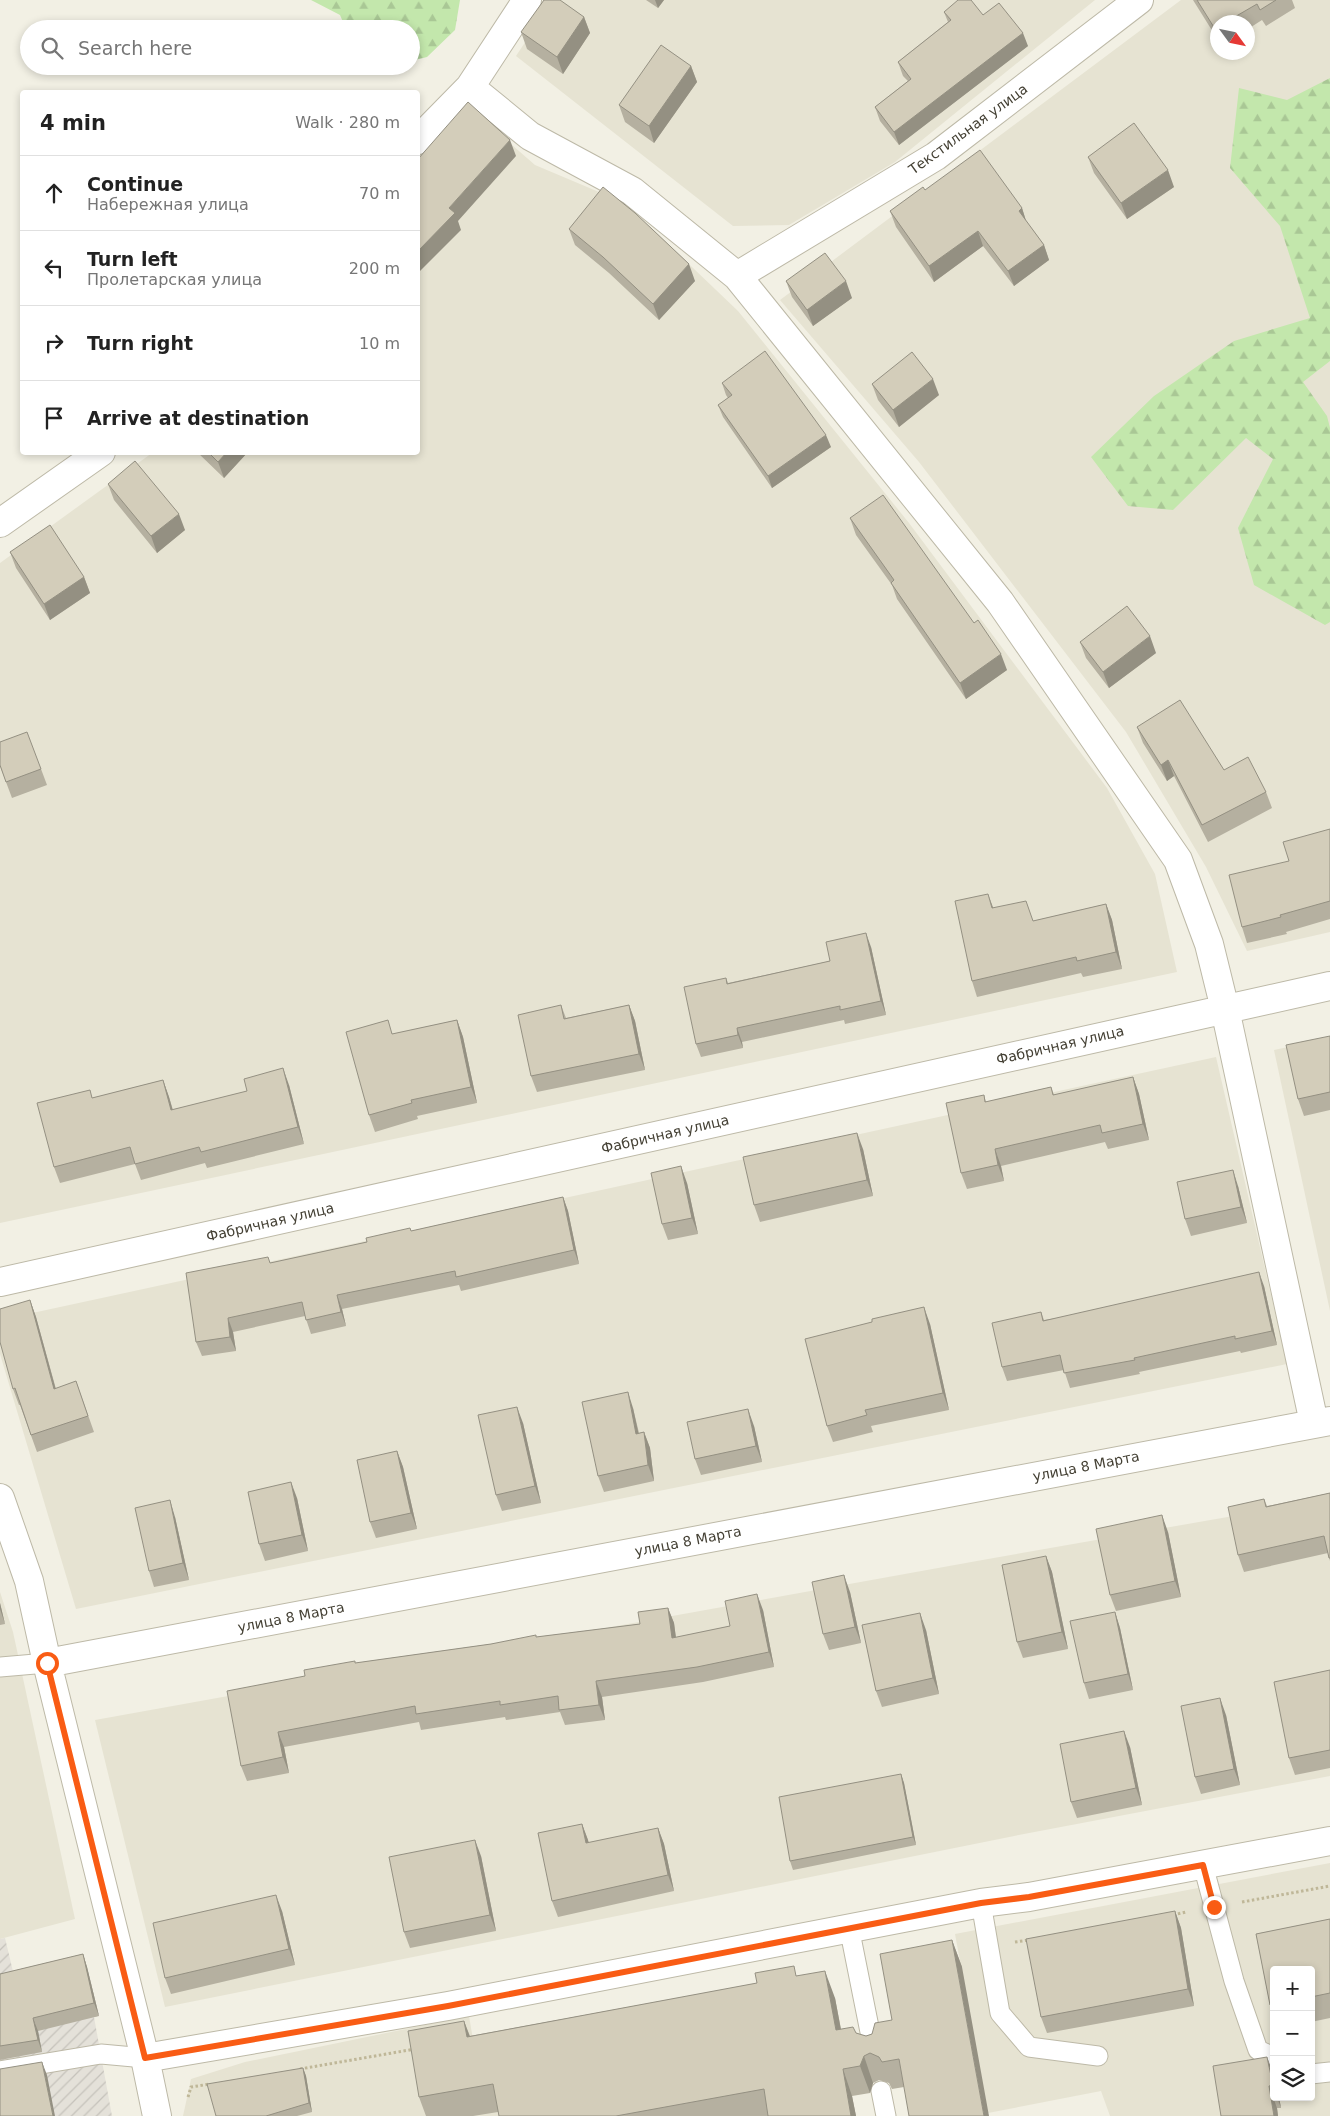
<!DOCTYPE html>
<meta charset="utf-8">
<style>
:root{--surface:#fff;--page:#f2f2f2;--text:#222;--muted:#767676;--line:#e0e0e0}
body{margin:0;font-family:"DejaVu Sans",sans-serif;background:var(--page);color:var(--text)}
.controls{position:absolute;right:15px;bottom:15px;display:grid;overflow:hidden;border-radius:5px;box-shadow:0 2px 8px #0003}
.controls button{width:45px;height:45px;display:grid;place-items:center;padding:0;border:0;border-bottom:1px solid var(--line);background:var(--surface);color:var(--text);font:25px sans-serif}
.compass{position:absolute;left:1210px;top:15px;width:45px;height:45px;border-radius:50%;background:var(--surface);box-shadow:0 2px 8px #0003;rotate:123deg}
.stop{position:absolute;width:15px;height:15px;margin:-11px;border:4px solid #f95c14;border-radius:50%;background:#fff}
.stop.end{background:#f95c14;border-color:#fff;box-shadow:0 1px 5px #0008}
.list{margin:0;padding:0;list-style:none}
h2{display:flex;justify-content:space-between;align-items:center;height:65px;margin:0;padding:0 20px;font-size:21px}
h2 small{font-size:16px;font-weight:400;color:var(--muted)}
.list li{display:grid;grid-template-columns:32px 1fr auto;gap:15px;align-items:center;box-sizing:border-box;height:75px;padding:0 20px;border-top:1px solid var(--line)}
.list b{display:block;font-size:19px;white-space:nowrap}
.list p{margin:0;font-size:16px;white-space:nowrap;color:var(--muted)}
.list em{font-size:16px;font-style:normal;color:var(--muted)}
.icon{flex:none;width:28px;height:28px;fill:none;stroke:currentColor;stroke-width:2;stroke-linecap:round;stroke-linejoin:round}
.map{position:relative;flex:none;width:1330px;height:2116px;overflow:hidden}
.search{position:absolute;background:var(--surface);box-shadow:0 2px 8px #0003;left:20px;top:20px;width:400px;height:55px;display:flex;align-items:center;gap:12px;box-sizing:border-box;padding:0 18px;border-radius:28px;color:var(--muted);font-size:19px}
.panel{position:absolute;background:var(--surface);box-shadow:0 2px 8px #0003;left:20px;top:90px;width:400px;height:365px;border-radius:5px}
.map>svg:first-child{display:block}
.residential{fill:#e6e3d2;fill-rule:evenodd}
.industrial{fill:url(#industrial-furrows)}
.forest{fill:url(#forest-firs)}
.lines{fill:none;stroke-linecap:round;stroke-linejoin:round}
.lane-casing{stroke:#bdb9a7;stroke-width:21}
.street-casing{stroke:#bdb9a7;stroke-width:30}
.path{stroke:#bfb798;stroke-width:3;stroke-dasharray:2.5 2.5;stroke-linecap:butt}
.lane{stroke:#fff;stroke-width:19}
.street{stroke:#fff;stroke-width:28}
.wall{fill:#b5b0a0}
.shaded-wall{fill:#949082}
.building{fill:#d3cdba;stroke:#949082}
.route{stroke:#f95c14;stroke-width:6}
.labels{text-anchor:middle;dominant-baseline:central;stroke-width:4;stroke-linejoin:round;paint-order:stroke}
.street-label{font-size:14px;fill:#444034;stroke:#fff}
</style>
<div class="map">
<svg width="1330" height="2116" viewBox="0 0 1330 2116">
<defs>
<pattern id="industrial-furrows" width="10" height="10" patternUnits="userSpaceOnUse" patternTransform="scale(1.25)"><rect width="10" height="10" fill="#e4e1d9"/><path d="M-1 1l2-2M0 10L10 0M9 11l2-2" fill="none" stroke="#c5c2bb"/></pattern>
<pattern id="forest-firs" width="22" height="20" patternUnits="userSpaceOnUse" patternTransform="scale(1.25)"><rect width="22" height="20" fill="#c3e7ac"/><path d="M5 1l3.5 6h-7zM16 11l3.5 6h-7z" fill="#a9c795"/></pattern>
</defs>
<rect width="100%" height="100%" fill="#f2f0e4"/>
<!-- residential -->
<path class="residential" d="M553,0H1095L895,162L789,225L733,226L516,56Z
M1181,0H1330V932L1247,951L1206,867L1126,732L919,462L780,300ZM1218,22H1248V52H1218Z
M473,111L535,165L625,203L738,311L909,523L1107,788L1155,874L1177,972L0,1223V563L152,453L418,452V170Z
M1330,1038V1311L1274,1050Z
M1216,1057L1287,1364L76,1609L0,1354V1320Z
M1330,1499V1776L1024,1834L165,2007L95,1720L988,1559Z
M0,1592L13,1632L75,1919L0,1939Z
M1330,1863V2116H1110L1101,2091L988,2113L955,1934ZM1274,1970H1311V2097H1274Z
M469,2016L477,2063L504,2116H183L191,2079L245,2062Z"/>
<!-- industrial -->
<path class="industrial" d="M5,1938L16,1984L87,1967L99,2016L94,2017L112,2116H0V1939Z"/>
<!-- forest -->
<path class="forest" d="M311,0H460L455,30L427,57L411,61V29H346L340,15Z
M1330,78V361L1303,382L1327,416L1330,428V622L1325,625L1254,585L1238,528L1273,459L1246,438L1173,510L1128,506L1091,457L1154,396L1234,341L1310,318L1280,226L1230,168L1239,88L1287,100Z"/>
<g class="lines">
<defs>
<path id="lane" d="M0,1667L47,1663
M1203,1865L1234,1981L1258,2050L1274,2057
M981,1903L1000,2013L1029,2047L1098,2056
M849,1927L874,2052
M0,2071L101,2054L145,2058
M1311,2074L1330,2072
M881,2091L886,2116"/>
<path id="street" d="M470,87L530,136L632,191L737,276L1000,602L1178,860L1209,944L1225,1009L1314,1423
M418,140L470,87L527,0
M737,276L936,156L1139,0
M0,523L101,452
M0,1282L1330,986
M0,1498L29,1581L47,1663L145,2058L157,2116
M47,1663L1330,1421
M145,2058L448,2006L981,1903L1029,1897L1330,1841"/>
</defs>
<!-- lane casing -->
<use href="#lane" class="lane-casing"/>
<!-- street casing -->
<use href="#street" class="street-casing"/>
<!-- path -->
<path class="path" d="M1242,1902L1330,1886
M1173,1915L1186,1912
M1015,1942L1029,1940
M300,2069L415,2049
M188,2097L191,2087L210,2084"/>
<!-- lane -->
<use href="#lane" class="lane"/>
<!-- street -->
<use href="#street" class="street"/>
</g>
<!-- wall -->
<path class="wall" d="M646,0H664L658,8Z
M1193,0H1292L1295,8L1266,26L1262,20L1248,29V22H1218V40Z
M944,12L983,15L1028,46L899,145L880,121L875,107L908,81L903,76L898,62L948,22Z
M584,17L590,33L563,74L527,49L521,32Z
M691,66L697,82L654,143L625,122L619,105Z
M1088,157L1174,187L1127,219L1094,173Z
M925,190L1022,208L1026,221L1044,245L1049,260L1014,286L983,246L934,282L896,227L890,211Z
M569,229L695,281L659,320L609,273L575,245Z
M786,281L852,298L813,326L792,297Z
M722,383L831,447L772,488L723,417L718,405L728,398L726,395Z
M872,384L939,395L899,427L878,400Z
M197,452H248L224,478Z
M108,484L185,530L157,553L114,500Z
M850,518L1007,670L966,699L897,599L892,585L856,535Z
M10,552L84,577L90,593L50,620L16,568Z
M1080,642L1156,653L1109,688L1086,658Z
M1137,727L1224,770L1266,792L1272,808L1208,842L1174,776L1167,781L1143,743Z
M0,766L41,769L47,785L12,798Z
M1330,829V919L1286,932L1287,934L1247,943L1242,927L1289,861Z
M1106,904L1112,920L1122,969L1083,977L1081,973L977,997L972,981L994,908L1033,921Z
M871,947L886,1015L845,1024L844,1020L742,1042L743,1048L701,1057L696,1044L726,978L728,983L830,961Z
M561,1005L566,1018L629,1005L635,1021L645,1070L537,1092L531,1076Z
M457,1020L463,1037L477,1103L417,1116L418,1119L375,1132L369,1115L393,1034Z
M1330,1036V1110L1304,1116L1298,1099Z
M1133,1077L1139,1094L1149,1140L1108,1149L1105,1142L1001,1166L1004,1181L967,1189L961,1173L984,1095L986,1102L1051,1087L1054,1095Z
M163,1080L169,1097L173,1110L289,1085L304,1144L207,1168L205,1163L141,1180L135,1164L60,1183L54,1167L93,1098Z
M863,1149L873,1196L760,1222L754,1205Z
M687,1183L698,1234L668,1240L662,1224Z
M1238,1186L1247,1223L1191,1236L1185,1219Z
M563,1197L568,1211L579,1264L461,1291L459,1285L342,1309L346,1326L311,1334L305,1316L233,1332L236,1351L202,1356L196,1342L271,1263L367,1242L411,1231Z
M1264,1286L1277,1345L1241,1353L1240,1351L1139,1372L1140,1374L1070,1388L1064,1370L1007,1381L1002,1367L1041,1312L1044,1320Z
M30,1300L36,1317L56,1389L76,1381L94,1432L37,1452L20,1405H19L13,1389Z
M872,1322L930,1324L949,1410L871,1426L873,1432L833,1442L827,1426Z
M633,1408L639,1433L644,1432L650,1448L654,1481L604,1492L598,1476Z
M523,1423L541,1503L502,1511L496,1495Z
M754,1426L762,1462L701,1475L695,1459Z
M397,1451L403,1467L417,1529L376,1538L370,1522Z
M1330,1493V1561L1328,1553L1244,1572L1238,1555L1264,1499L1267,1506Z
M297,1498L308,1551L265,1561L259,1544Z
M175,1517L189,1580L154,1587L149,1571Z
M1168,1532L1181,1597L1116,1611L1110,1595Z
M1046,1556L1052,1572L1068,1649L1023,1658L1017,1642Z
M850,1592L861,1643L829,1650L823,1634Z
M0,1603L5,1624L0,1625Z
M668,1608L674,1623L676,1638L730,1626L763,1610L774,1667L703,1682L602,1697L605,1720L565,1725L560,1712L506,1720L505,1717L421,1730L419,1722L284,1747L289,1773L247,1781L241,1766L305,1676L356,1663L491,1644L537,1637L640,1624Z
M1115,1612L1120,1628L1133,1690L1089,1699L1084,1683Z
M926,1630L939,1694L882,1707L876,1691Z
M1330,1670V1768L1295,1775L1289,1758Z
M1226,1715L1240,1785L1201,1794L1195,1777Z
M1130,1747L1142,1805L1077,1818L1071,1802Z
M901,1774L904,1783L916,1845L793,1870L790,1861Z
M582,1824L589,1843L658,1828L664,1844L674,1891L558,1917L552,1901Z
M481,1856L496,1931L410,1948L404,1932Z
M282,1911L295,1965L171,1994L165,1978Z
M1175,1911L1181,1928L1194,2006L1047,2033L1041,2017Z
M1330,1919V2018L1311,2022V1970H1274V2015L1270,2005L1256,1934Z
M952,1940L962,1967L904,2087L892,2089L889,2083L879,2080L873,2083L870,2093L852,2096L856,2116H499L498,2112L473,2116H426L419,2097L464,2021L470,2036L798,1976L835,1998L841,2029L866,2036L872,2034L892,2020Z
M83,1954L87,1967L99,2016L38,2031L42,2052L0,2060V1974Z
M303,2068L306,2076L312,2112L297,2116H216Z
M1274,2075V2097H1279L1281,2108H1277L1278,2116H1221Z"/>
<!-- shaded-wall -->
<path class="shaded-wall" d="M655,0H664L658,8Z
M584,17L590,33L563,74L557,57Z
M1023,33L1028,46L899,145L894,132Z
M691,66L697,82L654,143L649,126Z
M510,140L516,156L458,221L461,230L418,273V251L449,208Z
M1168,170L1174,187L1127,219L1121,203Z
M1022,208L1027,224L1019,211Z
M978,231L983,246L934,282L929,266Z
M1044,245L1049,260L1014,286L1008,271Z
M689,264L695,281L659,320L653,304Z
M846,281L852,298L813,326L807,310Z
M933,379L939,395L899,427L893,410Z
M826,435L831,447L772,488L768,476Z
M227,452H248L224,478L218,462Z
M179,514L185,530L157,553L151,536Z
M84,577L90,593L50,620L44,604Z
M1150,636L1156,653L1109,688L1103,672Z
M1001,654L1007,670L966,699L960,683Z
M1168,760L1174,776L1167,781L1161,765Z
M988,894L994,910L992,908Z
M1106,904L1112,920L1122,969L1116,952Z
M866,933L871,947L886,1015L881,1001Z
M629,1005L635,1021L645,1070L639,1054Z
M457,1020L463,1037L477,1103L471,1087Z
M737,1028L742,1042L743,1048L738,1035Z
M283,1068L289,1085L304,1144L298,1127Z
M1133,1077L1139,1094L1149,1140L1143,1124Z
M163,1080L169,1097L177,1126L171,1110Z
M857,1133L863,1149L873,1196L867,1180Z
M995,1149L1001,1166L1004,1181L998,1165Z
M681,1166L687,1183L698,1234L692,1218Z
M1233,1170L1238,1186L1247,1223L1241,1207Z
M563,1197L568,1211L579,1264L574,1250Z
M1259,1272L1264,1286L1277,1345L1272,1331Z
M337,1295L342,1309L346,1326L341,1312Z
M30,1300L36,1317L60,1405L54,1389Z
M924,1307L930,1324L949,1410L943,1393Z
M228,1318L233,1332L236,1351L230,1337Z
M628,1392L633,1408L642,1450L636,1434Z
M517,1407L523,1423L541,1503L535,1486Z
M748,1409L754,1426L762,1462L756,1446Z
M644,1432L650,1448L654,1481L648,1465Z
M397,1451L403,1467L417,1529L411,1513Z
M291,1482L297,1498L308,1551L302,1535Z
M170,1500L175,1517L189,1580L183,1563Z
M1162,1515L1168,1532L1181,1597L1175,1581Z
M1046,1556L1052,1572L1068,1649L1062,1632Z
M844,1575L850,1592L861,1643L855,1627Z
M757,1594L763,1610L774,1667L769,1652Z
M0,1603L5,1624L0,1609Z
M668,1608L674,1623L678,1654L672,1638Z
M1115,1612L1120,1628L1133,1690L1128,1674Z
M920,1613L926,1630L939,1694L933,1678Z
M596,1681L602,1697L605,1720L599,1705Z
M1220,1698L1226,1715L1240,1785L1234,1769Z
M1124,1731L1130,1747L1142,1805L1136,1788Z
M278,1732L284,1747L289,1773L283,1757Z
M901,1774L904,1783L916,1845L913,1837Z
M582,1824L588,1840L592,1860L586,1843Z
M658,1828L664,1844L674,1891L668,1875Z
M475,1840L481,1856L496,1931L490,1915Z
M276,1895L282,1911L295,1965L289,1949Z
M1175,1911L1181,1928L1194,2006L1188,1989Z
M952,1940L962,1967L989,2116H984Z
M83,1954L87,1967L99,2016L94,2003Z
M825,1971L835,1998L846,2057L836,2030Z
M33,2018L38,2031L42,2052L38,2040Z
M464,2021L474,2048L467,2037Z
M864,2056L873,2083L870,2093L860,2066Z
M1267,2057L1274,2075V2088L1273,2085Z
M42,2062L47,2075L55,2116H53Z
M303,2068L306,2076L312,2112L309,2103Z
M843,2069L852,2096L856,2116H851Z
M1269,2086L1277,2108L1278,2116H1274Z
M1277,2097H1279L1281,2108Z"/>
<!-- building -->
<path class="building" d="M544,0H560L584,17L557,57L521,32Z
M958,0H971L983,15L999,3L1023,33L894,132L875,107L911,79L898,62L951,20L944,12Z
M1197,0H1276L1260,10L1257,4L1226,22H1218V27L1215,29Z
M661,45L691,66L649,126L619,105Z
M468,102L510,140L449,208L455,213L418,251V159Z
M1134,123L1168,170L1121,203L1088,157Z
M980,150L1022,208L1019,211L1044,245L1008,271L978,231L929,266L890,211L923,187L925,190Z
M603,187L635,213L689,264L653,304L603,257L569,229Z
M825,253L846,281L807,310L786,281Z
M765,351L826,435L768,476L718,405L732,395L722,383Z
M912,352L933,379L893,410L872,384Z
M208,452H227L218,462Z
M135,461L179,514L151,536L108,484Z
M883,495L974,623L978,620L1001,654L960,683L891,583L894,580L850,518Z
M50,525L84,577L44,604L10,552Z
M1127,606L1150,636L1103,672L1080,642Z
M1180,700L1224,770L1248,757L1266,792L1202,825L1168,760L1161,765L1137,727Z
M27,732L41,769L6,782L0,765V742Z
M1330,829V901L1280,915L1281,917L1242,927L1229,875L1289,861L1283,842Z
M988,894L992,908L1026,901L1033,921L1106,904L1116,952L1077,961L1076,957L972,981L955,901Z
M866,933L881,1001L840,1010V1006L737,1028L738,1035L696,1044L684,987L726,978L727,984L830,961L826,942Z
M561,1005L564,1019L629,1005L639,1054L531,1076L518,1015Z
M388,1020L392,1034L457,1020L471,1087L411,1100L412,1103L369,1115L346,1032Z
M1330,1036V1092L1298,1099L1286,1045Z
M283,1068L298,1127L201,1152L199,1147L135,1164L130,1147L54,1167L37,1103L90,1090L92,1098L163,1080L171,1110L247,1091L244,1079Z
M1133,1077L1143,1124L1102,1133L1100,1125L995,1149L998,1165L961,1173L946,1103L984,1095L985,1102L1051,1087L1053,1095Z
M857,1133L867,1180L754,1205L743,1157Z
M681,1166L692,1218L662,1224L651,1173Z
M1233,1170L1241,1207L1185,1219L1177,1182Z
M563,1197L574,1250L456,1277L455,1271L337,1295L341,1312L306,1320L302,1302L228,1318L230,1337L196,1342L186,1273L268,1257L270,1263L367,1242L366,1238L410,1228L411,1231Z
M1259,1272L1272,1331L1235,1339V1336L1134,1358L1135,1360L1064,1373L1060,1355L1002,1367L992,1323L1041,1312L1043,1321Z
M30,1300L54,1389L76,1381L88,1416L31,1435L15,1388L13,1389L0,1342V1309Z
M924,1307L943,1393L865,1410L867,1415L827,1426L805,1339L872,1322V1319Z
M628,1392L636,1434L644,1432L648,1465L598,1476L582,1402Z
M517,1407L535,1486L496,1495L478,1415Z
M748,1409L756,1446L695,1459L687,1422Z
M397,1451L411,1513L370,1522L357,1460Z
M291,1482L302,1535L259,1544L248,1492Z
M1330,1493V1558H1329L1324,1536L1238,1555L1228,1507L1264,1499L1266,1507Z
M170,1500L183,1563L149,1571L135,1508Z
M1162,1515L1175,1581L1110,1595L1096,1529Z
M1046,1556L1062,1632L1017,1642L1002,1565Z
M844,1575L855,1627L823,1634L812,1582Z
M757,1594L769,1652L697,1667L596,1681L599,1705L559,1710L558,1696L500,1705V1701L416,1714L415,1706L278,1732L283,1757L241,1766L227,1691L305,1676L304,1670L355,1661V1663L491,1644L536,1635V1637L640,1624L638,1612L668,1608L672,1638L730,1626L725,1601Z
M1115,1612L1128,1674L1084,1683L1070,1621Z
M920,1613L933,1678L876,1691L862,1625Z
M1330,1670V1750L1289,1758L1274,1682Z
M1220,1698L1234,1769L1195,1777L1181,1706Z
M1124,1731L1136,1788L1071,1802L1060,1744Z
M901,1774L913,1837L790,1861L779,1797Z
M582,1824L586,1843L658,1828L668,1875L552,1901L538,1833Z
M475,1840L490,1915L404,1932L389,1857Z
M276,1895L289,1949L165,1978L153,1923Z
M1175,1911L1188,1989L1041,2017L1026,1939Z
M1330,1919V1993L1311,1997V1970H1274V2004L1270,2005L1256,1934Z
M952,1940L984,2116H909L899,2059L882,2062L879,2057L870,2053L864,2056L860,2066L843,2069L851,2116H768L764,2089L616,2116H499L493,2084L419,2097L408,2031L464,2021L467,2037L757,1983L755,1973L794,1966L796,1976L825,1971L836,2030L853,2027L856,2033L866,2036L872,2034L875,2023L892,2020L880,1954Z
M83,1954L94,2003L33,2018L38,2040L0,2046V1974Z
M1267,2057L1273,2085L1269,2086L1274,2116H1221L1213,2066Z
M42,2062L53,2116H0V2069Z
M303,2068L309,2103L266,2116H216L207,2084Z"/>
<g class="lines">
<!-- route -->
<path class="route" d="M47,1663L145,2058L448,2006L981,1903L1029,1897L1203,1865L1214,1907"/>
</g>
<g class="labels">
<!-- street labels -->
<g class="street-label">
<text transform="translate(968 129) rotate(-36)">Текстильная улица</text>
<text transform="translate(1060 1045) rotate(-13)">Фабричная улица</text>
<text transform="translate(665 1134) rotate(-13)">Фабричная улица</text>
<text transform="translate(270 1222) rotate(-13)">Фабричная улица</text>
<text transform="translate(1086 1466) rotate(-11)">улица 8 Марта</text>
<text transform="translate(688 1541) rotate(-11)">улица 8 Марта</text>
<text transform="translate(291 1617) rotate(-11)">улица 8 Марта</text>
</g>
</g>
</svg>
<div class="controls">
<button>+</button>
<button>−</button>
<button><svg class="icon" aria-label="layers" viewBox="0 0 24 24"><path d="M12 4l9 5-9 5-9-5zM3 14l9 5 9-5"/></svg></button>
</div>
<svg class="compass" viewBox="-18 -18 36 36"><path d="M0-13l5 13h-10z" fill="#e53935"/><path d="M0 13l5-13h-10z" fill="#767676"/></svg>
<div class="stop" style="left:47px;top:1663px"></div>
<div class="stop end" style="left:1214px;top:1907px"></div>
<div class="search"><svg class="icon" aria-label="search" viewBox="0 0 24 24"><circle cx="10" cy="10" r="6"/><path d="M15 15l6 6"/></svg>Search here</div>
<section class="panel">
<h2>4 min<small>Walk · 280 m</small></h2>
<ul class="list">
<li><svg class="icon" aria-label="ahead" viewBox="0 0 24 24"><path d="M12 20V5M6 11l6-6 6 6"/></svg><div><b>Continue</b><p>Набережная улица</p></div><em>70 m</em></li>
<li><svg class="icon" aria-label="left" viewBox="0 0 24 24"><path d="M17 20v-9H6M10 6l-5 5 5 5"/></svg><div><b>Turn left</b><p>Пролетарская улица</p></div><em>200 m</em></li>
<li><svg class="icon" aria-label="right" viewBox="0 0 24 24"><path d="M7 20v-9h11M14 6l5 5-5 5"/></svg><div><b>Turn right</b></div><em>10 m</em></li>
<li><svg class="icon" aria-label="arrive" viewBox="0 0 24 24"><path d="M6 21V4h12l-3 4 3 4H6"/></svg><div><b>Arrive at destination</b></div></li>
</ul>
</section>
</div>
